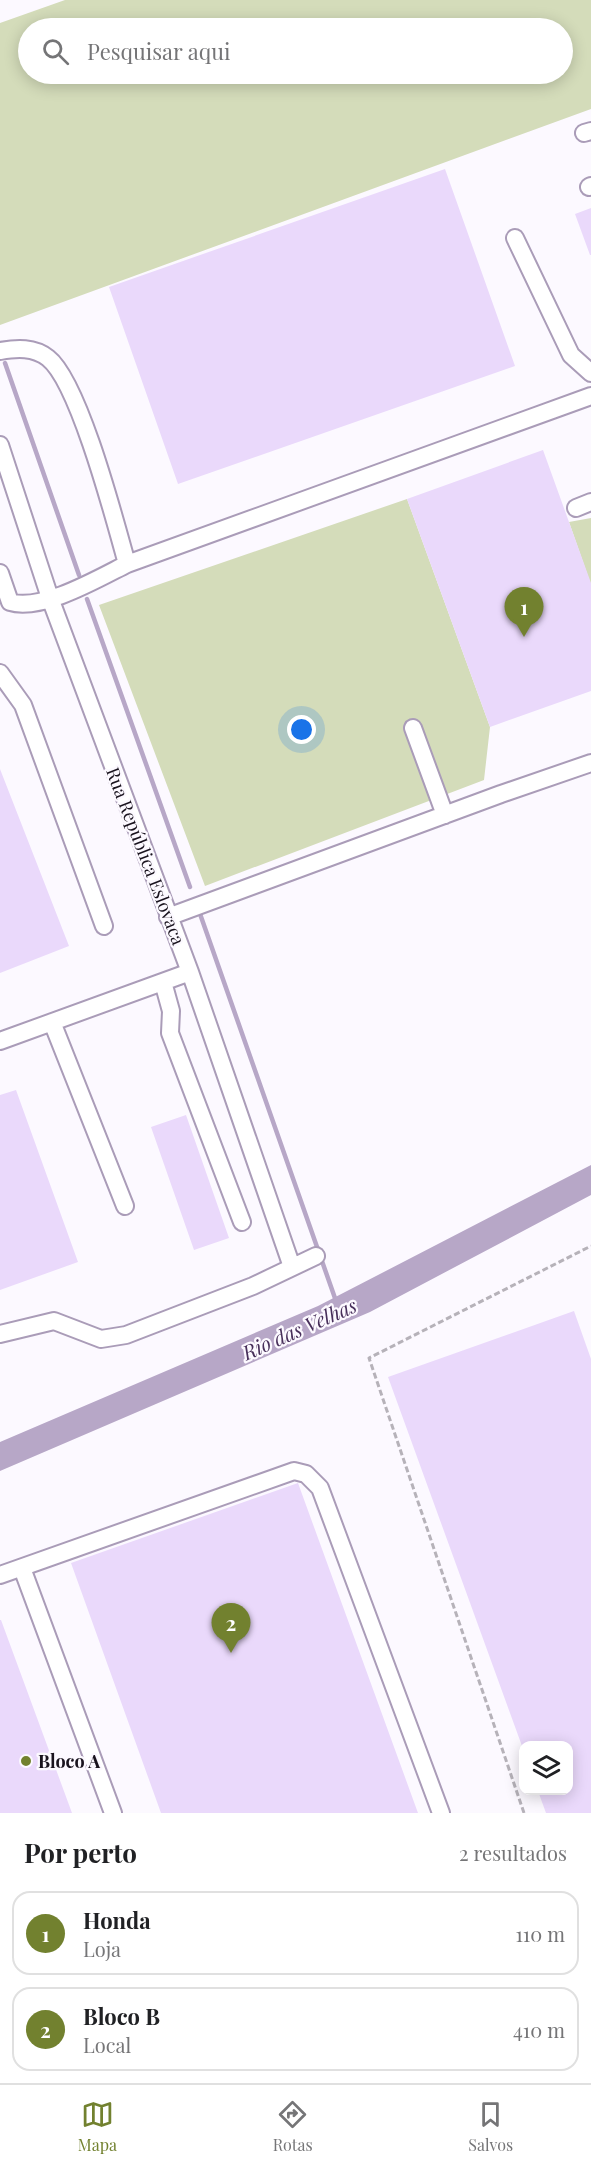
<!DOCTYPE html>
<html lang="pt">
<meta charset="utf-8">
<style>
:root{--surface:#fff;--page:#f6f6f6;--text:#202124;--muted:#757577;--line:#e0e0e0;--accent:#72812f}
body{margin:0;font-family:"Playfair Display",serif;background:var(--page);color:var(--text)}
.controls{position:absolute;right:18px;bottom:18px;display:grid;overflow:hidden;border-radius:12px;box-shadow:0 3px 15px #0003}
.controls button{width:54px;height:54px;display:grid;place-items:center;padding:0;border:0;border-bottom:2px solid var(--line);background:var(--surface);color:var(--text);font:30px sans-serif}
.you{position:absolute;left:302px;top:730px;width:21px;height:21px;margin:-15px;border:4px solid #fff;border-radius:50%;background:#1a73e8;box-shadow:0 0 0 9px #1a73e833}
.badge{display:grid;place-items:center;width:39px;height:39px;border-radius:50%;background:var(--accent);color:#fff;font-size:20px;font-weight:700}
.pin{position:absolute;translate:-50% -50px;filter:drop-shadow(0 2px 3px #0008)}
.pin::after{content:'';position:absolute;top:32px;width:21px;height:18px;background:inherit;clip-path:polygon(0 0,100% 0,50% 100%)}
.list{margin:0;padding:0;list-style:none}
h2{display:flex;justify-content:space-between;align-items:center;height:78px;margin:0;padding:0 24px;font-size:26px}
h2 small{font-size:20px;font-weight:400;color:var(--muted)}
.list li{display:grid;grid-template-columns:39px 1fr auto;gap:18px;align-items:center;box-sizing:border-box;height:84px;margin:0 12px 12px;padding:0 12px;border:2px solid var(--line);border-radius:18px}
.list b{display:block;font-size:22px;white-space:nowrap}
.list p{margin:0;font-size:20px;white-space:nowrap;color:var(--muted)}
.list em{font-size:20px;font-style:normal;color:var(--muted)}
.icon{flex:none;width:33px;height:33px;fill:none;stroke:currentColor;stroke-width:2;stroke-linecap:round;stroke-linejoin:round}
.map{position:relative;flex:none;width:591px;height:1813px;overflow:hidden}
.search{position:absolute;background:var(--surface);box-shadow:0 3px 15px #0003;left:18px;right:18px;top:18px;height:66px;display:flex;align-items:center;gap:15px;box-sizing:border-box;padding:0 21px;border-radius:33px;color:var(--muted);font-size:22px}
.sheet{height:270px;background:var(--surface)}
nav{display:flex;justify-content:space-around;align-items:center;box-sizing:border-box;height:84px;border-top:2px solid var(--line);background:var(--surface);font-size:16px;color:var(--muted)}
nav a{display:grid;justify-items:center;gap:3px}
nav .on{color:var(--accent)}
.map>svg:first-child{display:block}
.green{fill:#d4dcba;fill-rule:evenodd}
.water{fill:#b7a7c7}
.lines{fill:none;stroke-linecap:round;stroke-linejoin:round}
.stream{stroke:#b7a7c7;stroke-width:4.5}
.building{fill:#ead9fb}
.minor-casing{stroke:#aa9cb8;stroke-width:20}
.path{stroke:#b6b2b9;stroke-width:3;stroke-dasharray:6 3;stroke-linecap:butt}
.minor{stroke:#fff;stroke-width:16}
.poi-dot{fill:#72812f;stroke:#fcf9ff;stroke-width:2}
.labels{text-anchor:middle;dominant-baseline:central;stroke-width:4.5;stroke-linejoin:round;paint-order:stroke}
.street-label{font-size:18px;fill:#19131e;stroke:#fcf9ff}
.poi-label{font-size:18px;font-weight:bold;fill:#19131e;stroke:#fcf9ff;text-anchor:start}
.water-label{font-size:20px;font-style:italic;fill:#472f5a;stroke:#fcf9ff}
</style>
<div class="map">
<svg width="591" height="1813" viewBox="0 0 591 1813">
<rect width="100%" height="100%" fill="#fcf9ff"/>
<!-- green -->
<path class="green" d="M65,0H591V109L0,325V23ZM28,28H562V74H28Z
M407,499L490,727L484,780L205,886L99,605Z
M591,518V585L569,522Z"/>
<!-- water -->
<path class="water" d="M591,1165V1195L370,1312L0,1471V1442L318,1306Z"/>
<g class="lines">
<!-- stream -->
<path class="stream" d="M5,363L79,575
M87,599L190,887
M199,911L336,1301"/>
</g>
<!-- building -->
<path class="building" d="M445,169L515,366L178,484L109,287Z
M591,208V255H590L575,214Z
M543,450L591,583V691L490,727L407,499Z
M0,769L69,946L0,973Z
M16,1090L78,1262L0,1290V1095Z
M186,1115L229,1238L194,1250L151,1127Z
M574,1311L591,1359V1813H546L538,1791H568V1746H522L388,1377Z
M298,1483L418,1813H161L71,1563Z
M0,1620H1L72,1813H0Z"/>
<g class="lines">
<defs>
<path id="minor" d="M584,133L591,131
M589,187L591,186
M515,238L571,355L591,373
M0,351C17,348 34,347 48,358C79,382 115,521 127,564C99,578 41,612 10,602L0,573
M0,445L50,598L190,972L292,1267
M576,508L591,502
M127,564L591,396
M0,673L23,705L104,926
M413,728L445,815
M168,917L501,794L591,763
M163,982L171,1011L170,1033L242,1222
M52,1022L125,1206
M0,1041L190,972
M0,1334L54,1321L101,1339L126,1335L253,1286L316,1256
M22,1568L113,1813
M0,1575L294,1471L306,1474L320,1488L441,1813"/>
</defs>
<!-- minor casing -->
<use href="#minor" class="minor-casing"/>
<!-- path -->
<path class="path" d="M524,1813L369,1358L591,1246"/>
<!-- minor -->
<use href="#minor" class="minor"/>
</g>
<!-- markers -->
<circle class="poi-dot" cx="26" cy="1761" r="6"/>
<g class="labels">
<!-- street labels -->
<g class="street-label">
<text transform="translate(146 856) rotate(69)">Rua República Eslovaca</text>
</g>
<!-- poi labels -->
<g class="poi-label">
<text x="38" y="1761">Bloco A</text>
</g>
<!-- water labels -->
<g class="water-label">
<text transform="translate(299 1328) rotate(-24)">Rio das Velhas</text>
</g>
</g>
</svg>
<div class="controls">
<button><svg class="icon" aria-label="layers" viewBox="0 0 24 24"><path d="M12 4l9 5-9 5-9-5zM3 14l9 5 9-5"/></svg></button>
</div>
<div class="you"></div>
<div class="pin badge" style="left:524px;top:637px">1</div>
<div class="pin badge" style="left:231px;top:1653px">2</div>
<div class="search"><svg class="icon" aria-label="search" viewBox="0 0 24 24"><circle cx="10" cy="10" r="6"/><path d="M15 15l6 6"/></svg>Pesquisar aqui</div>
</div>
<section class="sheet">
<h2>Por perto<small>2 resultados</small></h2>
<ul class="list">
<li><span class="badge">1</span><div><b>Honda</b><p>Loja</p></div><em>110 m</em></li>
<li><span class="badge">2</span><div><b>Bloco B</b><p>Local</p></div><em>410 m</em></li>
</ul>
</section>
<nav>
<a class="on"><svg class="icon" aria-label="map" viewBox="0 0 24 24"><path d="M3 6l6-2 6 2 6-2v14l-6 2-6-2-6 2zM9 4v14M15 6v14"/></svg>Mapa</a>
<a><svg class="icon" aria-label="directions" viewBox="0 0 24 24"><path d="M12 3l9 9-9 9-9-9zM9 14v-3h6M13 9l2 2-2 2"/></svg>Rotas</a>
<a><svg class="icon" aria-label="saved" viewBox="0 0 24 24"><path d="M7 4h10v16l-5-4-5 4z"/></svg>Salvos</a>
</nav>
